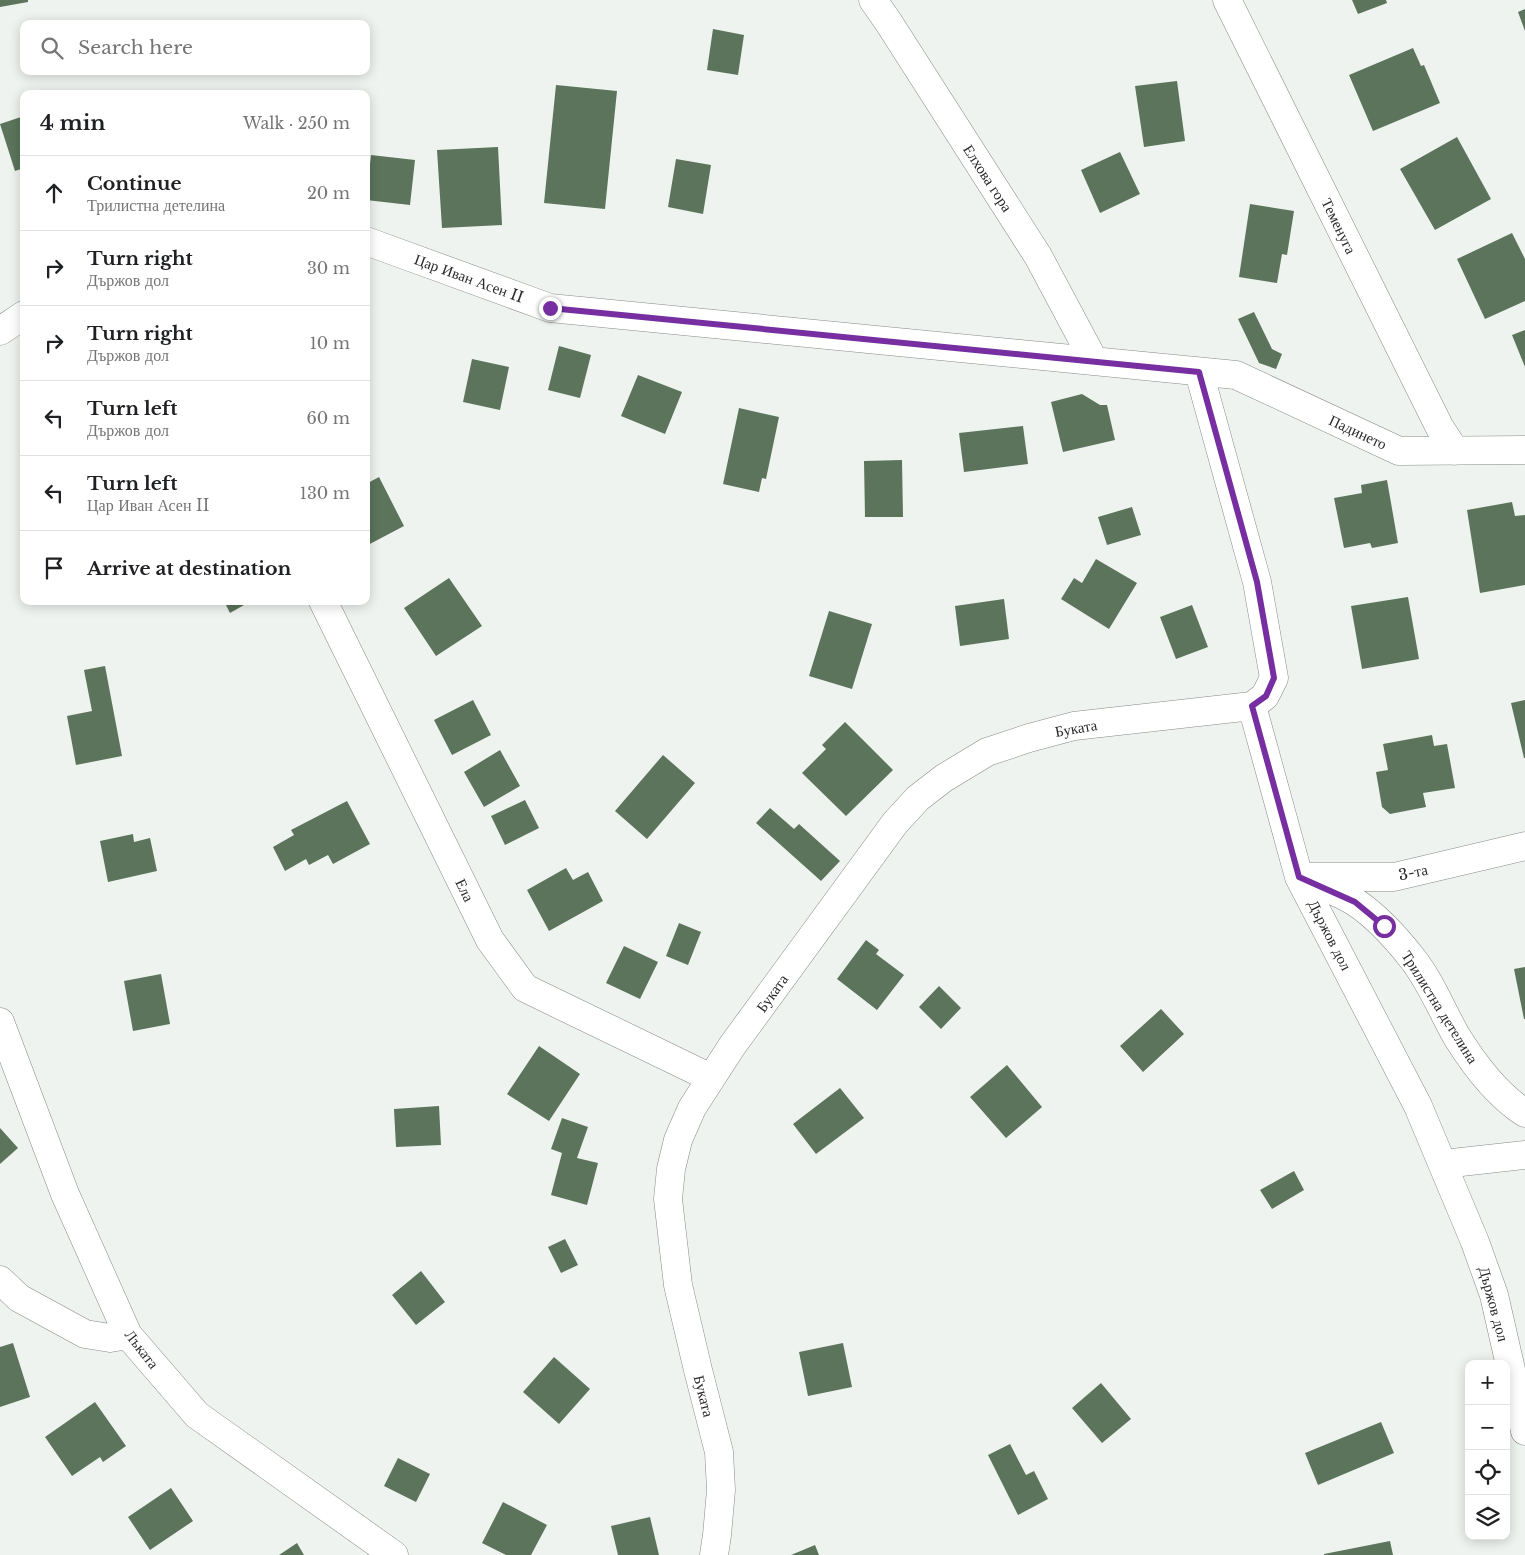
<!DOCTYPE html>
<meta charset="utf-8">
<style>
:root{--surface:#fff;--page:#f2f2f2;--text:#202124;--muted:#757577;--line:#e0e0e0}
body{margin:0;font-family:"Libre Baskerville",serif;background:var(--page);color:var(--text)}
.controls{position:absolute;right:15px;bottom:15px;display:grid;overflow:hidden;border-radius:10px;box-shadow:0 2px 12px #0003}
.controls button{width:45px;height:45px;display:grid;place-items:center;padding:0;border:0;border-bottom:1px solid var(--line);background:var(--surface);color:var(--text);font:25px sans-serif}
.stop{position:absolute;width:15px;height:15px;margin:-11px;border:4px solid #762ea1;border-radius:50%;background:#fff}
.stop.end{background:#762ea1;border-color:#fff;box-shadow:0 1px 5px #0008}
.list{margin:0;padding:0;list-style:none}
h2{display:flex;justify-content:space-between;align-items:center;height:65px;margin:0;padding:0 20px;font-size:21px}
h2 small{font-size:16px;font-weight:400;color:var(--muted)}
.list li{display:grid;grid-template-columns:32px 1fr auto;gap:15px;align-items:center;box-sizing:border-box;height:75px;padding:0 20px;border-top:1px solid var(--line)}
.list b{display:block;font-size:19px;white-space:nowrap}
.list p{margin:0;font-size:16px;white-space:nowrap;color:var(--muted)}
.list em{font-size:16px;font-style:normal;color:var(--muted)}
.icon{flex:none;width:28px;height:28px;fill:none;stroke:currentColor;stroke-width:2;stroke-linecap:round;stroke-linejoin:round}
.map{position:relative;flex:none;width:1525px;height:1555px;overflow:hidden}
.search{position:absolute;background:var(--surface);box-shadow:0 2px 12px #0003;left:20px;top:20px;width:350px;height:55px;display:flex;align-items:center;gap:12px;box-sizing:border-box;padding:0 18px;border-radius:10px;color:var(--muted);font-size:19px}
.panel{position:absolute;background:var(--surface);box-shadow:0 2px 12px #0003;left:20px;top:90px;width:350px;height:515px;border-radius:10px}
.map>svg:first-child{display:block}
.building{fill:#5b745b}
.lines{fill:none;stroke-linecap:round;stroke-linejoin:round}
.minor-casing{stroke:#878a87;stroke-width:29}
.minor{stroke:#fff;stroke-width:28}
.route{stroke:#762ea1;stroke-width:6}
.labels{text-anchor:middle;dominant-baseline:central;stroke-width:5;stroke-linejoin:round;paint-order:stroke}
.street-label{font-size:15px;fill:#272927;stroke:#fff}
</style>
<div class="map">
<svg width="1525" height="1555" viewBox="0 0 1525 1555">
<rect width="100%" height="100%" fill="#eff3ef"/>
<!-- building -->
<path class="building" d="M0,0H28V2L0,7Z
M1352,0H1386L1387,3L1358,14Z
M1525,9V31L1518,12Z
M713,29L744,35L738,75L707,70Z
M1413,48L1421,66L1424,65L1440,103L1373,131L1349,75Z
M1177,81L1185,141L1144,147L1135,86Z
M556,85L617,91L605,209L544,203Z
M24,116V168L15,171L0,124Z
M1457,137L1491,199L1435,230L1400,169Z
M498,147L502,225L442,228L437,150Z
M1120,152L1140,194L1100,213L1081,170Z
M371,155L415,160L410,205L366,200Z
M676,159L711,165L703,214L668,207Z
M1250,204L1294,211L1287,255L1282,254L1277,283L1239,277Z
M1512,233L1525,259V301L1485,319L1457,259Z
M1254,312L1272,349L1282,354L1276,369L1259,363L1238,319Z
M1525,330V367L1512,335Z
M559,346L591,355L580,398L548,390Z
M472,359L509,367L500,410L463,402Z
M638,375L682,392L665,434L621,416Z
M1082,394L1100,405H1107L1115,440L1063,452L1051,402Z
M739,408L779,417L766,479L762,478L759,492L723,484Z
M1023,426L1028,464L964,472L959,433Z
M902,460L903,517H865L864,461Z
M379,477L404,526L366,546V484Z
M1387,480L1398,543L1372,548L1370,543L1344,548L1334,498L1362,493L1361,485Z
M1512,502L1515,516L1525,515V585L1480,593L1467,510Z
M1132,507L1141,535L1107,545L1098,517Z
M1096,559L1137,583L1109,629L1061,599L1074,578L1082,583Z
M449,578L482,626L436,656L404,608Z
M1408,597L1419,659L1362,669L1351,606Z
M1004,599L1009,639L960,646L955,606Z
M224,601H251L230,613Z
M1192,605L1208,647L1176,659L1160,617Z
M829,611L872,624L852,689L809,676Z
M105,666L122,756L76,765L67,716L92,711L84,670Z
M473,700L491,735L452,755L434,720Z
M1525,700V758H1524L1511,703Z
M845,722L893,770L846,816L802,773L826,749L822,745Z
M1432,735L1434,746L1447,744L1455,788L1423,793L1426,807L1390,814L1382,807L1376,772L1388,770L1383,744Z
M500,750L520,786L484,807L464,772Z
M663,755L695,783L647,839L615,811Z
M525,800L539,828L505,845L491,816Z
M347,801L370,844L333,864L328,855L309,865L306,859L285,871L273,847L294,835L291,830Z
M770,808L794,829L799,824L840,861L821,881L756,823Z
M133,834L134,842L150,838L157,871L108,882L100,841Z
M566,868L573,880L588,872L603,901L549,931L527,890Z
M679,923L701,932L688,965L666,956Z
M866,940L879,950L876,954L904,975L877,1010L837,979Z
M624,946L658,962L640,999L606,983Z
M1525,967V1019H1524L1514,969Z
M161,974L170,1024L133,1031L124,981Z
M939,986L961,1008L941,1029L919,1007Z
M1161,1009L1184,1034L1143,1072L1120,1046Z
M539,1046L580,1074L549,1121L507,1094Z
M1007,1065L1042,1107L1006,1138L970,1097Z
M840,1088L864,1118L816,1154L793,1124Z
M439,1106L441,1145L396,1147L394,1109Z
M562,1118L588,1127L577,1158L598,1163L587,1205L551,1195L562,1153L551,1149Z
M0,1128L18,1148L0,1164Z
M1294,1171L1304,1190L1272,1209L1260,1190Z
M565,1239L578,1265L561,1273L548,1247Z
M421,1271L445,1302L416,1325L392,1295Z
M13,1343L30,1397L0,1407V1347Z
M843,1343L852,1387L808,1396L799,1352Z
M554,1357L590,1389L559,1424L523,1392Z
M1101,1383L1131,1419L1102,1443L1072,1408Z
M95,1402L126,1446L103,1462L100,1457L72,1476L45,1437Z
M1381,1422L1394,1453L1318,1485L1305,1453Z
M1010,1444L1026,1475L1034,1471L1048,1499L1018,1515L988,1455Z
M398,1458L430,1474L416,1502L384,1486Z
M171,1488L193,1521L150,1550L128,1517Z
M503,1502L547,1525L531,1555H506L482,1543Z
M650,1517L659,1555H618L611,1526Z
M1390,1541L1393,1555H1324V1554Z
M297,1543L304,1555H279Z
M815,1545L819,1555H791Z"/>
<g class="lines">
<defs>
<path id="minor" d="M873,0L889,23L1038,256L1094,361
M1227,0L1440,428L1455,451
M366,241L550,308L1236,375L1399,451L1525,450
M0,331L24,315
M1199,372L1257,582L1274,678L1265,696L1252,706
M323,601L490,940L525,988L711,1078
M1252,706L1299,877L1418,1106L1475,1242L1494,1295L1525,1431
M1299,877C1318,885 1338,891 1355,902C1375,915 1397,939 1412,958C1431,982 1442,1011 1457,1037C1475,1066 1497,1095 1525,1113
M1310,877H1394L1525,846
M0,1022L65,1194L128,1335L197,1415L394,1555
M1443,1164L1525,1155
M0,1280L19,1298L85,1334L110,1338L128,1335
M714,1555L717,1535L721,1490L719,1452L698,1370L678,1285L668,1199L671,1169L678,1140L692,1108L732,1046L895,823L918,798L944,778L987,752L1029,738L1074,726L1252,706"/>
</defs>
<!-- minor casing -->
<use href="#minor" class="minor-casing"/>
<!-- minor -->
<use href="#minor" class="minor"/>
</g>
<g class="lines">
<!-- route -->
<path class="route" d="M550,308L1199,372L1257,582L1274,678L1266,696L1252,706L1299,877L1355,902L1384,926"/>
</g>
<g class="labels">
<!-- street labels -->
<g class="street-label">
<text transform="translate(988 178) rotate(57)">Елхова гора</text>
<text transform="translate(1339 226) rotate(64)">Теменуга</text>
<text transform="translate(469 278) rotate(20)">Цар Иван Асен II</text>
<text transform="translate(1358 432) rotate(25)">Падинето</text>
<text transform="translate(1076 728) rotate(-10)">Буката</text>
<text transform="translate(1413 872) rotate(-12)">3-та</text>
<text transform="translate(465 890) rotate(64)">Ела</text>
<text transform="translate(1330 935) rotate(63)">Държов дол</text>
<text transform="translate(772 993) rotate(-54)">Буката</text>
<text transform="translate(1440 1007) rotate(58)">Трилистна детелина</text>
<text transform="translate(1494 1304) rotate(75)">Държов дол</text>
<text transform="translate(142 1349) rotate(52)">Лъката</text>
<text transform="translate(704 1396) rotate(76)">Буката</text>
</g>
</g>
</svg>
<div class="controls">
<button>+</button>
<button>−</button>
<button><svg class="icon" aria-label="locate" viewBox="0 0 24 24"><circle cx="12" cy="12" r="6"/><path d="M12 2v4M12 18v4M2 12h4M18 12h4"/></svg></button>
<button><svg class="icon" aria-label="layers" viewBox="0 0 24 24"><path d="M12 4l9 5-9 5-9-5zM3 14l9 5 9-5"/></svg></button>
</div>
<div class="stop" style="left:1384px;top:926px"></div>
<div class="stop end" style="left:550px;top:308px"></div>
<div class="search"><svg class="icon" aria-label="search" viewBox="0 0 24 24"><circle cx="10" cy="10" r="6"/><path d="M15 15l6 6"/></svg>Search here</div>
<section class="panel">
<h2>4 min<small>Walk · 250 m</small></h2>
<ul class="list">
<li><svg class="icon" aria-label="ahead" viewBox="0 0 24 24"><path d="M12 20V5M6 11l6-6 6 6"/></svg><div><b>Continue</b><p>Трилистна детелина</p></div><em>20 m</em></li>
<li><svg class="icon" aria-label="right" viewBox="0 0 24 24"><path d="M7 20v-9h11M14 6l5 5-5 5"/></svg><div><b>Turn right</b><p>Държов дол</p></div><em>30 m</em></li>
<li><svg class="icon" aria-label="right" viewBox="0 0 24 24"><path d="M7 20v-9h11M14 6l5 5-5 5"/></svg><div><b>Turn right</b><p>Държов дол</p></div><em>10 m</em></li>
<li><svg class="icon" aria-label="left" viewBox="0 0 24 24"><path d="M17 20v-9H6M10 6l-5 5 5 5"/></svg><div><b>Turn left</b><p>Държов дол</p></div><em>60 m</em></li>
<li><svg class="icon" aria-label="left" viewBox="0 0 24 24"><path d="M17 20v-9H6M10 6l-5 5 5 5"/></svg><div><b>Turn left</b><p>Цар Иван Асен II</p></div><em>130 m</em></li>
<li><svg class="icon" aria-label="arrive" viewBox="0 0 24 24"><path d="M6 21V4h12l-3 4 3 4H6"/></svg><div><b>Arrive at destination</b></div></li>
</ul>
</section>
</div>
